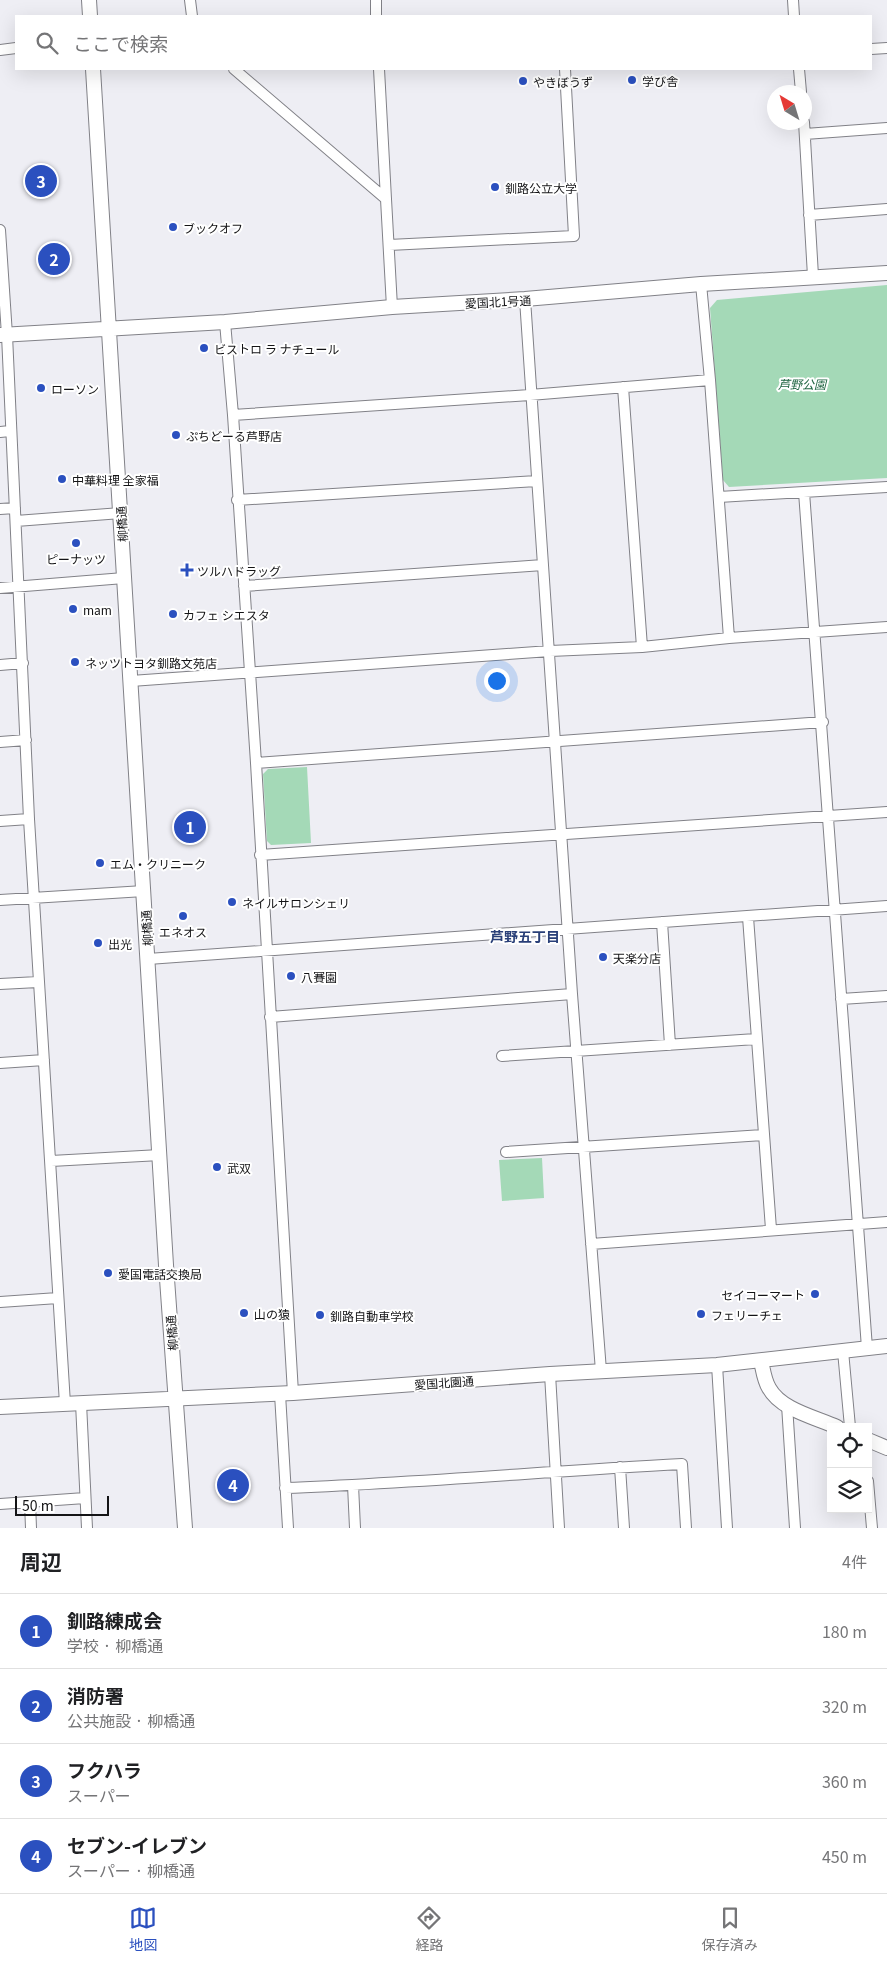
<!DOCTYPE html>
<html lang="ja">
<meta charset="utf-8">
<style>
:root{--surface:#fff;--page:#f2f2f2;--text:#202124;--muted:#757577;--line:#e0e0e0;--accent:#2b50bf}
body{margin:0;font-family:Georgia,"Noto Sans JP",serif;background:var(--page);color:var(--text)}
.controls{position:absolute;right:15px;bottom:15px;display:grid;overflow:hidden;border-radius:0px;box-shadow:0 5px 20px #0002}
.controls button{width:45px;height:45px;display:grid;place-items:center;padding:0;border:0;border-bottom:1px solid var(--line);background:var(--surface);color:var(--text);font:25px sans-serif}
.compass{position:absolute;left:767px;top:85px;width:45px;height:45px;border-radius:50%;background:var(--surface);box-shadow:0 5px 20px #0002;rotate:322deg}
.scale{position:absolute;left:15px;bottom:12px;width:94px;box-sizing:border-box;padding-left:5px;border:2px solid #141416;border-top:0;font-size:14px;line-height:18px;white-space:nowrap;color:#141416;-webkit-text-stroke:4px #fff;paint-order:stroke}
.you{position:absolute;left:496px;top:680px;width:18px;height:18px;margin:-12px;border:4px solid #fff;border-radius:50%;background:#1a73e8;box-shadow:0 0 0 8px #1a73e833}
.badge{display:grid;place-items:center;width:32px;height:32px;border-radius:50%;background:var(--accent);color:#fff;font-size:16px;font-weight:700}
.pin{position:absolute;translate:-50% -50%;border:2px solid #fff;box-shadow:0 1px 5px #0006}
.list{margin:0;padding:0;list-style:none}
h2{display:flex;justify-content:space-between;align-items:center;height:65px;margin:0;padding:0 20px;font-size:21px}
h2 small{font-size:16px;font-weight:400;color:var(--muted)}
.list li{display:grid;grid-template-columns:32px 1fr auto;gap:15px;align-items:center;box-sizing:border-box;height:75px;padding:0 20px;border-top:1px solid var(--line)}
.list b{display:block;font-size:19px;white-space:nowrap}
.list p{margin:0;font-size:16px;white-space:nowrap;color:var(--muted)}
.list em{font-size:16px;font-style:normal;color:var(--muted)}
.icon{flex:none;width:28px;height:28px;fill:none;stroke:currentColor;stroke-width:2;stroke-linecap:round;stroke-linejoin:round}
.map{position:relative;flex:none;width:887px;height:1528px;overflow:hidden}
.search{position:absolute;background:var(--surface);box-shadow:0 5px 20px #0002;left:15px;right:15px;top:15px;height:55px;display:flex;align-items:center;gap:12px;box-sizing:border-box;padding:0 18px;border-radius:0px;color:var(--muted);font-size:19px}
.sheet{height:365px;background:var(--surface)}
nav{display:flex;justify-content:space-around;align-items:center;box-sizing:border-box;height:70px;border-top:1px solid var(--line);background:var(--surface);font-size:14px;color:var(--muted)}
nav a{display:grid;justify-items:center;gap:2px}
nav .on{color:var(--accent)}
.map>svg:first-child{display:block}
.green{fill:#a4d9b7}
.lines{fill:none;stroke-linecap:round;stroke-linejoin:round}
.street-casing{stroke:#818187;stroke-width:12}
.secondary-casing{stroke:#818187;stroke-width:16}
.street{stroke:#fff;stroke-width:10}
.secondary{stroke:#fff;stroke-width:14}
.poi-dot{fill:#2b50bf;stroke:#fff;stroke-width:2}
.labels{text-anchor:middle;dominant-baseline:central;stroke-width:4;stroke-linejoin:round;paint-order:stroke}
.poi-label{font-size:12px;fill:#141416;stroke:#fff;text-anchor:start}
.street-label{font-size:12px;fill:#141416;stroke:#fff}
.park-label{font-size:12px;font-style:italic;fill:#1f6541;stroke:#fff}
.neighbourhood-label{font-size:14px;font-weight:bold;fill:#293f78;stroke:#fff}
</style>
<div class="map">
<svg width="887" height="1528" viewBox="0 0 887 1528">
<rect width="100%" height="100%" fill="#eeeef4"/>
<!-- green -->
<path class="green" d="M887,285V478L729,487L723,480L710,308L717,300Z
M307,767L311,843L271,845L267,841L263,774L268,769Z
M542,1158L544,1198L502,1201L499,1160Z"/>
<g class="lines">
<defs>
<path id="street" d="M190,0L192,16
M376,0V16
M793,0L794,16
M871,49L887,48
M0,50L16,48
M234,69L386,199L392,307
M379,69L386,199
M799,69L801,92
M804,122L813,276
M805,134L887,128
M809,215L887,209
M0,230L7,335L29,819L65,1404
M389,245L574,236L565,69
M701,284L710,380L729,638
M525,299L572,994L601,1371
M225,322L233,415L256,763L293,1393
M623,387L642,647
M233,415L530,395L710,380
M0,432L10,431
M804,492L867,1348
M719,497L887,487
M237,500L537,481
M0,509L15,508
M16,521L121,513
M244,586L543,565
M0,588L124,578
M0,665L23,663
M131,681L550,651L642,647L729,638L887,627
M0,742L26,740
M256,763L823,722
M0,821L29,819
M260,855L887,812
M0,900L144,891
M748,917L771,1229
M662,922L670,1045
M148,959L887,906
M0,984L38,982
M841,999L887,996
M270,1017L572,994
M502,1056L756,1039
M0,1063L44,1060
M506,1152L763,1135
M51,1161L160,1155
M591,1244L887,1222
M0,1302L58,1298
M843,1351L850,1427
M717,1365L727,1528
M550,1374L559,1528
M280,1394L288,1528
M81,1403L87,1528
M787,1405L795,1528
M620,1467L624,1528
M868,1481L872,1528
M353,1485L355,1528
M285,1488C418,1483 550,1471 682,1464L686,1528
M30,1502L31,1528
M0,1504L85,1498"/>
<path id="secondary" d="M89,0L90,16
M93,69L166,1265L185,1528
M0,335L225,322L392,307L525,299L701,284L887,273
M761,1361C763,1369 764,1380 769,1388C781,1410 815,1417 837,1427
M0,1407L293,1393L550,1374L717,1365L887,1346
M868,1440L887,1448"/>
</defs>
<!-- street casing -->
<use href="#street" class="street-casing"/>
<!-- secondary casing -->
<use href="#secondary" class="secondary-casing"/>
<!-- street -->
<use href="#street" class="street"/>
<!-- secondary -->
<use href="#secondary" class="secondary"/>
</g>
<!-- markers -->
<g class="poi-dot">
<circle cx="632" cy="80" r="5"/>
<circle cx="523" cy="81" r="5"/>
<circle cx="495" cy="187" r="5"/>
<circle cx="173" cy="227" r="5"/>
<circle cx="204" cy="348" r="5"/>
<circle cx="41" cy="388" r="5"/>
<circle cx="176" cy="435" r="5"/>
<circle cx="62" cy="479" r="5"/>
<circle cx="76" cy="543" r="5"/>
<path d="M184.5 562.5h5v5h5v5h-5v5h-5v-5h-5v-5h5z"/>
<circle cx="73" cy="609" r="5"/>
<circle cx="173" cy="614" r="5"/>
<circle cx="75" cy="662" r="5"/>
<circle cx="100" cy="863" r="5"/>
<circle cx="232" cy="902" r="5"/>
<circle cx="183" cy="916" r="5"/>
<circle cx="98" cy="943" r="5"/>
<circle cx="603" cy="957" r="5"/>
<circle cx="291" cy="976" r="5"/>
<circle cx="217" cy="1167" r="5"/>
<circle cx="108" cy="1273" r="5"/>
<circle cx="815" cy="1294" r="5"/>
<circle cx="244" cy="1313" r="5"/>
<circle cx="701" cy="1314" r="5"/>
<circle cx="320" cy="1315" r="5"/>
</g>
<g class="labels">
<!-- poi labels -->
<g class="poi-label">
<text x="642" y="80">学び舎</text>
<text x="533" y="81">やきぼうず</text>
<text x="505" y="187">釧路公立大学</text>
<text x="183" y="227">ブックオフ</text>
<text x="214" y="348">ビストロ ラ ナチュール</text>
<text x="51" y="388">ローソン</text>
<text x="186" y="435">ぷちどーる芦野店</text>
<text x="72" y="479">中華料理 全家福</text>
<text x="76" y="558" text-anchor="middle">ピーナッツ</text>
<text x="197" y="570">ツルハドラッグ</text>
<text x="83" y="609">mam</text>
<text x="183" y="614">カフェ シエスタ</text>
<text x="85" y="662">ネッツトヨタ釧路文苑店</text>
<text x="110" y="863">エム・クリニーク</text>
<text x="242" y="902">ネイルサロンシェリ</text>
<text x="183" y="931" text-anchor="middle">エネオス</text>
<text x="108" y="943">出光</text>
<text x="613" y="957">天楽分店</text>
<text x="301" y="976">八賽園</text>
<text x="227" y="1167">武双</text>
<text x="118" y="1273">愛国電話交換局</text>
<text x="805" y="1294" text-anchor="end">セイコーマート</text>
<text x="254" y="1313">山の猿</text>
<text x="711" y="1314">フェリーチェ</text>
<text x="330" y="1315">釧路自動車学校</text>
</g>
<!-- street labels -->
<g class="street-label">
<text transform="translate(498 301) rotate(-3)">愛国北1号通</text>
<text transform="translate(121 524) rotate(-93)">柳橋通</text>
<text transform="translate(146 928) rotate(-93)">柳橋通</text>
<text transform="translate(171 1333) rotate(-94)">柳橋通</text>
<text transform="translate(444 1382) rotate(-4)">愛国北園通</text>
</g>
<!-- park labels -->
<g class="park-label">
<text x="802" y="383">芦野公園</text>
</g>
<!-- neighbourhood labels -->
<g class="neighbourhood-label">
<text x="525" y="936">芦野五丁目</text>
</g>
</g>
</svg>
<div class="controls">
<button><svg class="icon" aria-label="locate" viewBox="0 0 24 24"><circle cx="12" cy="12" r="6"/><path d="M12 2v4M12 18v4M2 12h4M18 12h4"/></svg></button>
<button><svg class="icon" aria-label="layers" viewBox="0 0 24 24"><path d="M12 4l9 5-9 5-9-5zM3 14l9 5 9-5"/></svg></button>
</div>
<svg class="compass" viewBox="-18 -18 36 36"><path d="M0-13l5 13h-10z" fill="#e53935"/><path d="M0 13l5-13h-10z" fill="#757577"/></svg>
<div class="scale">50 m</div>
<div class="you"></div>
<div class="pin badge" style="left:190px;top:827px">1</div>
<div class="pin badge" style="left:54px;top:259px">2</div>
<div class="pin badge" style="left:41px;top:181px">3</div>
<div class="pin badge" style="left:233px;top:1485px">4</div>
<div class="search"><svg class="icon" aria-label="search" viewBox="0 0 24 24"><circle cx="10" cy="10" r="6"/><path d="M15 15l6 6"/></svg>ここで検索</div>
</div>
<section class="sheet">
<h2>周辺<small>4件</small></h2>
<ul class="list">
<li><span class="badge">1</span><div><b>釧路練成会</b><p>学校 · 柳橋通</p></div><em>180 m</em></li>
<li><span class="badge">2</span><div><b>消防署</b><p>公共施設 · 柳橋通</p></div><em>320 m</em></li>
<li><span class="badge">3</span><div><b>フクハラ</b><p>スーパー</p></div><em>360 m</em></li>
<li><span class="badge">4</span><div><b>セブン-イレブン</b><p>スーパー · 柳橋通</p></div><em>450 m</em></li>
</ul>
</section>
<nav>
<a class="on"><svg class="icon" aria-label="map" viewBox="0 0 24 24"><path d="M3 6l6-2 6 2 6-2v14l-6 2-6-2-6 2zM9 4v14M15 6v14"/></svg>地図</a>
<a><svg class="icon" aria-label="directions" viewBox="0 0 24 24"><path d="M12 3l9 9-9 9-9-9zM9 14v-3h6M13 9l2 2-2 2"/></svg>経路</a>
<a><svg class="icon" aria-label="saved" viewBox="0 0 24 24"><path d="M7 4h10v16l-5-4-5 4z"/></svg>保存済み</a>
</nav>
